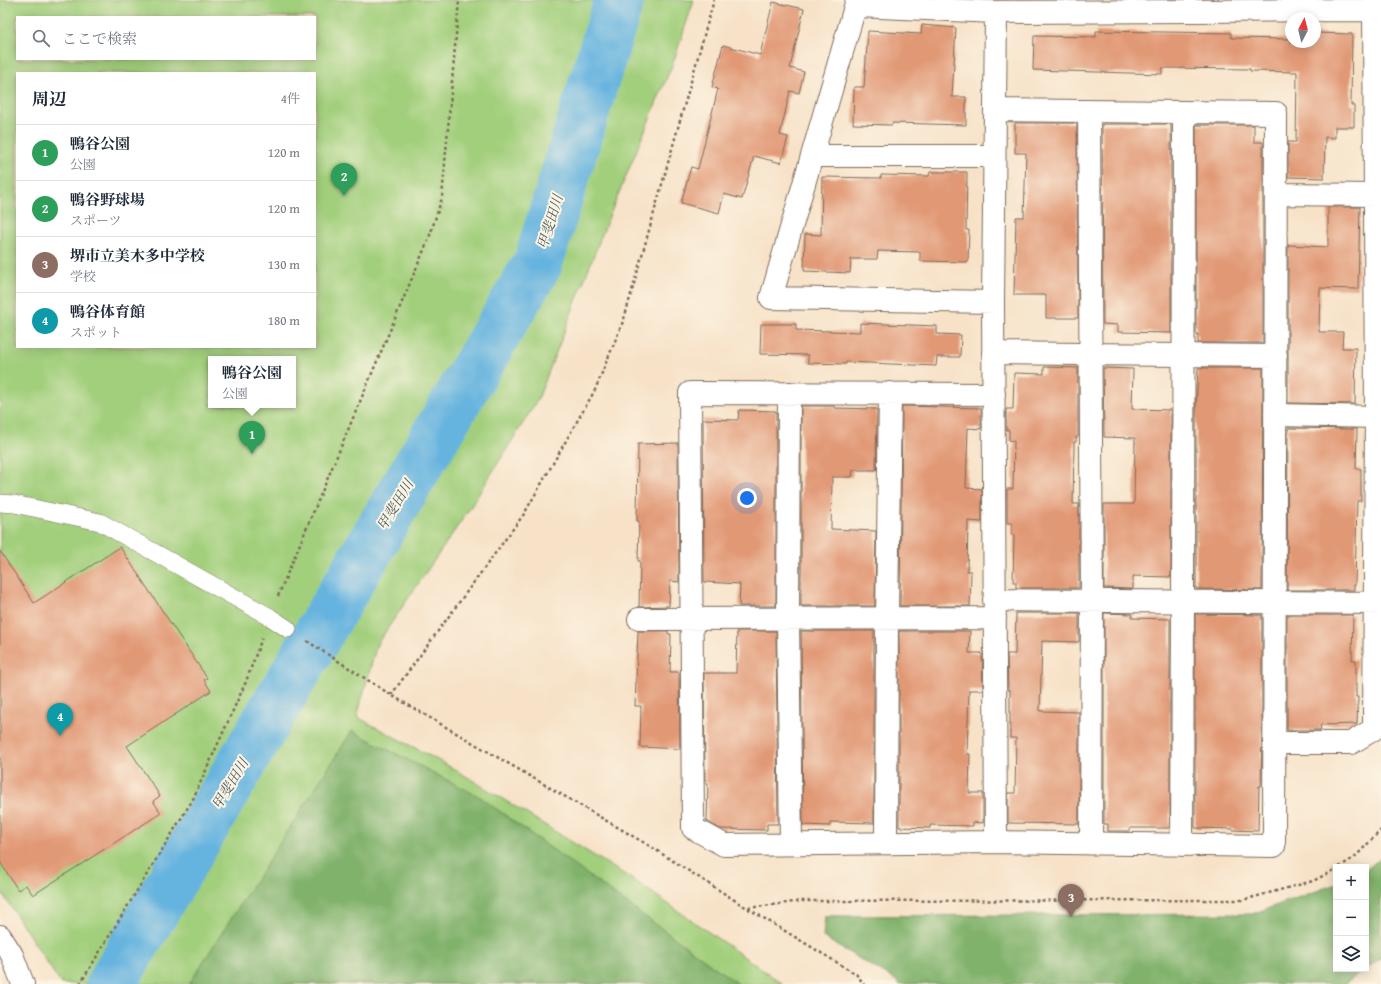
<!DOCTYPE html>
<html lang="ja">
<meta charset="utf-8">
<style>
:root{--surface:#fff;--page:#f2f2f3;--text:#1f2937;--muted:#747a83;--line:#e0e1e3;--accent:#7c3aed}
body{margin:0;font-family:"Gentium Book Plus","Noto Serif JP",serif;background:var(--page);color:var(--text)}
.controls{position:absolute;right:12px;bottom:12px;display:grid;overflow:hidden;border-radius:0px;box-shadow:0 2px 10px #0003}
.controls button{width:36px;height:36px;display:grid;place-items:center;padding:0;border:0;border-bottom:1px solid var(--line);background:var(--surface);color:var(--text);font:20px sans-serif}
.compass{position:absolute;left:1285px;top:12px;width:36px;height:36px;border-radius:50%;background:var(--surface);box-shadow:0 2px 10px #0003;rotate:7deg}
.you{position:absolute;left:747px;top:498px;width:14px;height:14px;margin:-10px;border:3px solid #fff;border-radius:50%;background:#1a73e8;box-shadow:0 0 0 6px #1a73e833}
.badge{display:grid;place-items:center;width:26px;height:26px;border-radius:50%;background:var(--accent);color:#fff;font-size:13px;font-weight:700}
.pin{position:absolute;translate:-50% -33px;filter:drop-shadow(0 1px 2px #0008)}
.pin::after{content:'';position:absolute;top:21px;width:14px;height:12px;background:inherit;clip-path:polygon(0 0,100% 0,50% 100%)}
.popup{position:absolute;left:208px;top:356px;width:88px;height:52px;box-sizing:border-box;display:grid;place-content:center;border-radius:0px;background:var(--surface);filter:drop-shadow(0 1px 3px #0005);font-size:13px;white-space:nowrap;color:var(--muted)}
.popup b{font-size:15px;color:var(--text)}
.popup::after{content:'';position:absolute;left:50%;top:100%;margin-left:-8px;border:8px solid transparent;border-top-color:var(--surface)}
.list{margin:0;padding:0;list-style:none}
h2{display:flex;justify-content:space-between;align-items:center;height:52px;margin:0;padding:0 16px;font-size:17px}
h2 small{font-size:13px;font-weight:400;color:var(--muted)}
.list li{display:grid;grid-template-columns:26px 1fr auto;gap:12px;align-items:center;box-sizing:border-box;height:56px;padding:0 16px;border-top:1px solid var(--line)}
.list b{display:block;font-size:15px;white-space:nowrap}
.list p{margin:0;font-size:13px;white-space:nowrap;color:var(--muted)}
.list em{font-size:13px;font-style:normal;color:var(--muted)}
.icon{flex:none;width:22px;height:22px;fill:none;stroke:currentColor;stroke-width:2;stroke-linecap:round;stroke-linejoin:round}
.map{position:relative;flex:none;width:1381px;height:984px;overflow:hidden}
.search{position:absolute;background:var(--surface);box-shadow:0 2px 10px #0003;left:16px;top:16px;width:300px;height:44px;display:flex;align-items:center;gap:10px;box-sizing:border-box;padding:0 14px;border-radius:0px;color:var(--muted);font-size:15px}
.panel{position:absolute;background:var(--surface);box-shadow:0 2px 10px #0003;left:16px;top:72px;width:300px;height:276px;border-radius:0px}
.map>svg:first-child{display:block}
.green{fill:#a2cf7c;stroke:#6e7c4d;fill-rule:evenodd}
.forest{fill:#81b26c;stroke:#5e6e45}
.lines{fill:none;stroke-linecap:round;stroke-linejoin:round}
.river{stroke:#65b3df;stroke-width:50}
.building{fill:#e19875}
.pedestrian-casing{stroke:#7d6a5a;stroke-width:18}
.minor-casing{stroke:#7d6a5a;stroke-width:24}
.tertiary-casing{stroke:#7d6a5a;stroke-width:24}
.path{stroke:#7d6a5a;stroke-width:2.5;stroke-dasharray:3 3;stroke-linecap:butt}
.pedestrian{stroke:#fff;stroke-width:17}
.minor{stroke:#fff;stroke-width:22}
.tertiary{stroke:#fff;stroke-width:22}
.labels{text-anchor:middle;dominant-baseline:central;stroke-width:4;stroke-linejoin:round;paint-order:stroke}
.water-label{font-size:14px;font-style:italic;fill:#4a5a62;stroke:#fcf5e5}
</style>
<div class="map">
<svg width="1381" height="984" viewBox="0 0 1381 984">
<rect width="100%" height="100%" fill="#fcf5e5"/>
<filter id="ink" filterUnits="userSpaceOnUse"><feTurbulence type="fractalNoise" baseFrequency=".025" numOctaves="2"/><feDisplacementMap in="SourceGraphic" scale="8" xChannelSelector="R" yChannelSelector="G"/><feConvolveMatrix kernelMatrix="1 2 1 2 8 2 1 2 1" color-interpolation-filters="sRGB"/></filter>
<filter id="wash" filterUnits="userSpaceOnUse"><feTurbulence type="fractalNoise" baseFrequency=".012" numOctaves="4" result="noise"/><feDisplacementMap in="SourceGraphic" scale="16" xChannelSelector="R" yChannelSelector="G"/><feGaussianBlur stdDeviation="0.9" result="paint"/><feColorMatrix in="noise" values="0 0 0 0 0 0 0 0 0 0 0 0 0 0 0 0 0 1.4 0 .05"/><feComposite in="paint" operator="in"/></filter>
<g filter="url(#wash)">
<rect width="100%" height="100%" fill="#f7e2c8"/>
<!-- green -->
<path class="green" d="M0,0H694L673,63L608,219L538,399L470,508L377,644L357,717L456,770L638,883L783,984H61L0,890ZM17,17H315V59H17ZM17,73H315V347H17ZM211,359H293V405H211Z"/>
<!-- forest -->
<path class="forest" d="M352,731L480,797L738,984H189Z
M1381,857V958L1366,969V870Z
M1336,884V969H1365L1345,984H899L895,980L823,937L825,916L1252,914Z"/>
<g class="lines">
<!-- river -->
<path class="river" d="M111,984L538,263L619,0"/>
</g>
<g id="blocks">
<!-- building -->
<path class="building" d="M773,2L804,9L790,68L804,72L799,93L790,91L780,135L788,137L781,163L754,156L742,199L724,194L719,213L681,203L691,167L698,169L718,89L712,87L723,45L760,55Z
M922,25L956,28L952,97H966V125L892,123V125L853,124L854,87H864L868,31L921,34Z
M1096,31L1231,33V38L1291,39V42H1315V33L1352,34L1351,105H1354V127H1335V138L1325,137L1324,178L1288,177V142H1296L1297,72L1250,71V69L1162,68V74L1033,70L1034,36L1096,37Z
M1015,123H1077L1078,318H1046V295H1014L1016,217H1024L1026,153H1015Z
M1102,124H1171V333L1118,332V325L1103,324Z
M1196,125H1254V142H1263V343H1198V334H1196Z
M930,172H967L966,230H969L968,262L920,261V252L878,251L877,259H851L850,273L804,271L805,234L821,235L822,177L881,178V175L929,176Z
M1328,207H1360L1358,289L1320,288L1319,332H1343L1342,348H1356L1355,404L1288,403V245L1328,247Z
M860,323L937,326V334L961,335L960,357H937L936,366L846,362V364L808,363V355L760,354L761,324H796V330L860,332Z
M1044,367L1078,368V437H1076V442H1074L1073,504H1079V588H1016V582H1013L1014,535H1012V523H1007V489H1013L1014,441L1009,440V430H1006V409H1013L1014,373L1044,374Z
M1103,368L1133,369L1132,409L1171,410V577L1133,576V589L1104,588V504H1134L1135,438L1104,437Z
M1198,368H1263L1262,590L1196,589V410Z
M801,406H834V408L877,409L876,470H853L852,477H832L831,529L876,531L875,606H801Z
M902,406L981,408V429L968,428L966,488L982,489V522L968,521L967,571H971L970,606H900Z
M739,410L776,411V606H739L740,584L704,582L703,419L738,420Z
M1288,428L1357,429L1356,469H1361V501H1357L1355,585H1354V590H1287Z
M678,443L679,582L670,581L669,606L639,607L640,561H638L639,521H637L638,444Z
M120,547L207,678L204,680L211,691L127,746L160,796L153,801L161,813L33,895L26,885L18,890L0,862V551L34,603Z
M1016,613H1079V642L1042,641L1040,711L1079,712V824L1008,823V793H1015L1016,738H1010V690H1008L1007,654H1015Z
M1104,613L1132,614V618L1170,619V828H1130V831H1108V824H1104Z
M1195,614L1262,615V730L1261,786H1259L1258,831L1233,830V829L1195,828Z
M1287,615H1353L1352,660H1356V697H1358L1357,724L1320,725L1321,730H1287Z
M638,631H668V634H671L670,672H679L680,749L640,747L641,706H635Z
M737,631H776L778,824H767V830L720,829L707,821L708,783H705L704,673H736Z
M801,631H874V823L830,822V826L803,825Z
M899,631H970L969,653H982L983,690H969L967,754H970L969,793H983V823L973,822V826L930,825V828L899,827Z"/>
</g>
</g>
<g filter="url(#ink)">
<use href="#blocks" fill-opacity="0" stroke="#7d6a5a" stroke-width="1"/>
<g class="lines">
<defs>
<path id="pedestrian" d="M0,503L14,504L100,522L270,617L288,629"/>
<path id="minor" d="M857,0L771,298L993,302
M856,6L996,12L1374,10
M996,12L993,302L996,842
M1089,111L1092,601L1091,844
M812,156H994
M1276,194L1375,195
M993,353L1276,356
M789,393L788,619L791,844
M994,394L690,393L693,828L724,845L996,842L1274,846L1276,113L995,110
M1275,415L1381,417
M994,600L1381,603
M639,619L995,618
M1274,743H1351L1374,729L1376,417L1374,0
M886,843L887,618L890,393
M1182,845L1183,602L1184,112"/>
<path id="tertiary" d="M0,936L12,955L23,984"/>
</defs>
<!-- pedestrian casing -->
<use href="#pedestrian" class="pedestrian-casing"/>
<!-- minor casing -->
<use href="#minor" class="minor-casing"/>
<!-- tertiary casing -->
<use href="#tertiary" class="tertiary-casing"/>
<!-- path -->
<path class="path" d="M278,596L429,238L442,198L459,0
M307,641L391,695L648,845L747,908L856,974L864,984
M391,695L524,514L595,390L624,319L714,0
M1339,867L1355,857L1381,830
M748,908L802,901L1243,900L1313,881L1336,869
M80,984L193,799L245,684L262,638"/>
<!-- pedestrian -->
<use href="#pedestrian" class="pedestrian"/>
<!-- minor -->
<use href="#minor" class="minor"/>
<!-- tertiary -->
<use href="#tertiary" class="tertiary"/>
</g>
</g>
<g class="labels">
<!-- water labels -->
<g class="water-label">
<text transform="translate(550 222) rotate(-73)">甲斐田川</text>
<text transform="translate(395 505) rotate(-59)">甲斐田川</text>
<text transform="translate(230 784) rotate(-59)">甲斐田川</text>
</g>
</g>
</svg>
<div class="controls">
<button>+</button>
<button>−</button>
<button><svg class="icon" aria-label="layers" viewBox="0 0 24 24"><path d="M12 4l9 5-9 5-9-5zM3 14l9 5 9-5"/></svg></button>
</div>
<svg class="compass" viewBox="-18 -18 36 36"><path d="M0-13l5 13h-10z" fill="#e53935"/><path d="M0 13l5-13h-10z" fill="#747a83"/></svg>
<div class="you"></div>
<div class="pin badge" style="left:252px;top:454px;background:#2e9e5b">1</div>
<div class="popup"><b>鴨谷公園</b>公園</div>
<div class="pin badge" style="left:344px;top:196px;background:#2e9e5b">2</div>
<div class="pin badge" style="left:1071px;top:917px;background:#8d6e63">3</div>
<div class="pin badge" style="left:60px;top:736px;background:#0f9aa8">4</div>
<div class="search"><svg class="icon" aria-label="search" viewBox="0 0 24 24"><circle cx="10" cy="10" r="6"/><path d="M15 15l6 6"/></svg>ここで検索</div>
<section class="panel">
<h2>周辺<small>4件</small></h2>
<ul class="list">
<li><span class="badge" style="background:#2e9e5b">1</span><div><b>鴨谷公園</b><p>公園</p></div><em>120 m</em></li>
<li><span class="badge" style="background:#2e9e5b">2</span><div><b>鴨谷野球場</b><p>スポーツ</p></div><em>120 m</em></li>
<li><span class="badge" style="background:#8d6e63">3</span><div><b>堺市立美木多中学校</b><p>学校</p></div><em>130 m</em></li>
<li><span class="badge" style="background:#0f9aa8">4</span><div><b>鴨谷体育館</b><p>スポット</p></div><em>180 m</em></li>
</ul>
</section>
</div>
